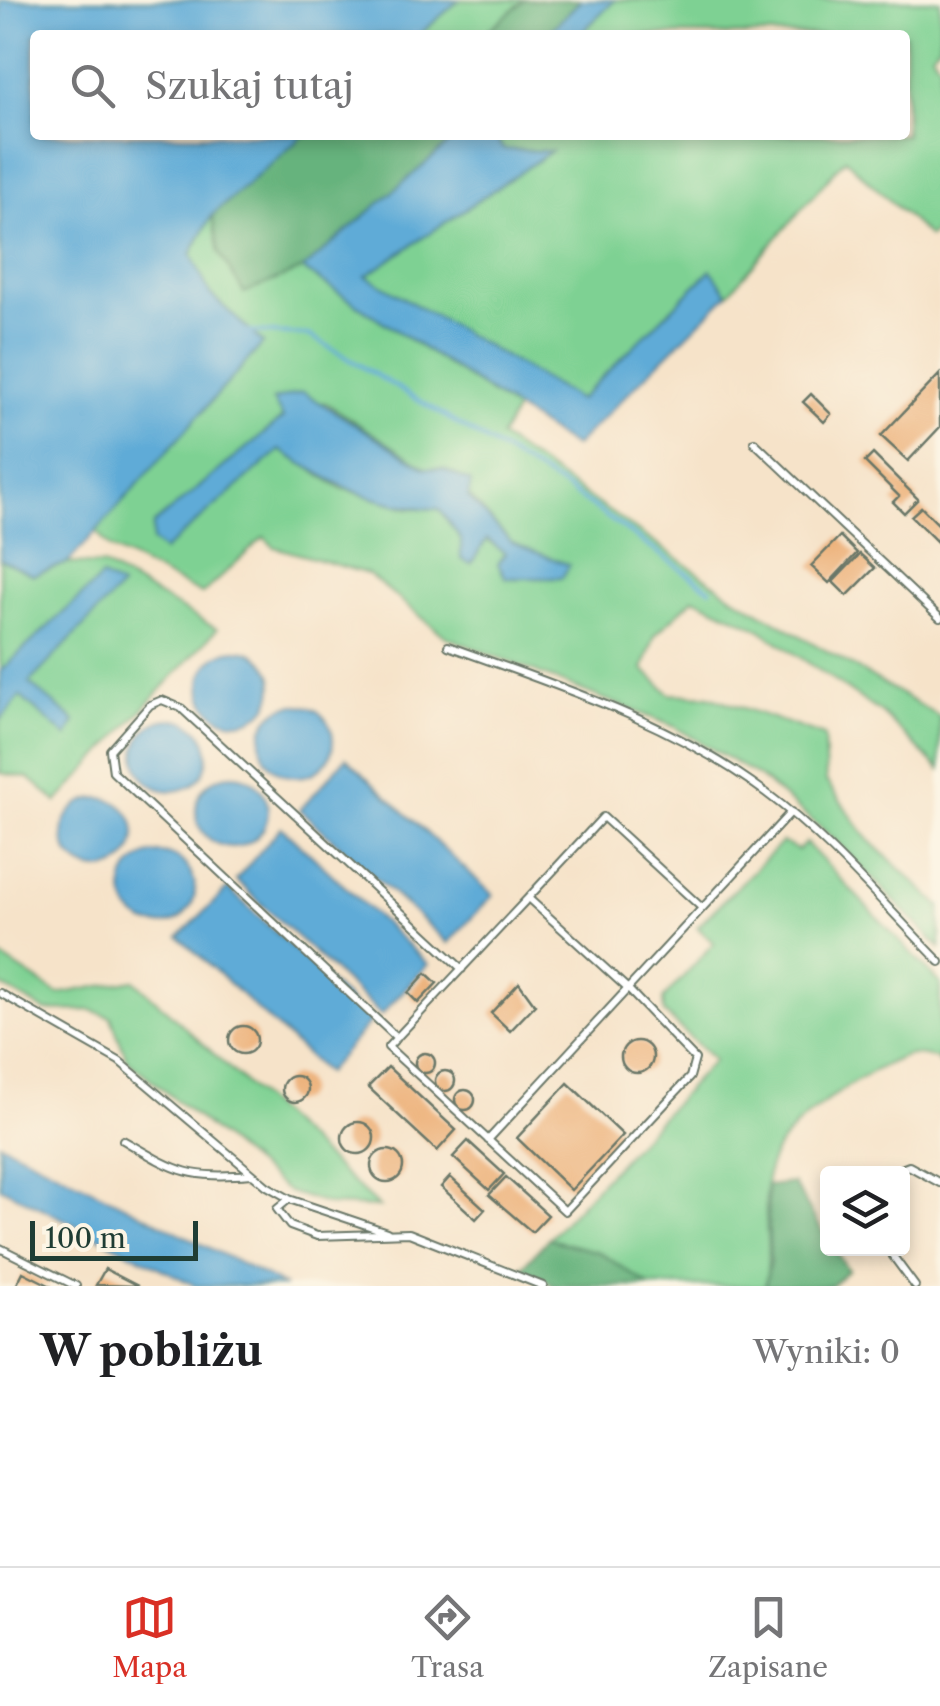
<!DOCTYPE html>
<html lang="pl">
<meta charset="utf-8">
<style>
:root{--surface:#fff;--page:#f6f6f6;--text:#202124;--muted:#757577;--line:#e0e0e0;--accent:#d93025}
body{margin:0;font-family:"Libre Caslon Text",serif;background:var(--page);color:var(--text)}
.controls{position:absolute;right:30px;bottom:30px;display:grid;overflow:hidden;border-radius:10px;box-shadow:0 5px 15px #0003}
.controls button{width:90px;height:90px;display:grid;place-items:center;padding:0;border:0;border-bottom:2px solid var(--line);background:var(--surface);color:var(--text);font:50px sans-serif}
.scale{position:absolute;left:30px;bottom:25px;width:168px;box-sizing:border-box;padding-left:10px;border:5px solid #1f3d34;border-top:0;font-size:28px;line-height:35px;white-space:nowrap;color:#1f3d34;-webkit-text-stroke:8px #fcf5e5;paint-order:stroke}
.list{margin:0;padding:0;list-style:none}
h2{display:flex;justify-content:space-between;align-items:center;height:130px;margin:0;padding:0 40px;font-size:42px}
h2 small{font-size:32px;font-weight:400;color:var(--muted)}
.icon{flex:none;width:55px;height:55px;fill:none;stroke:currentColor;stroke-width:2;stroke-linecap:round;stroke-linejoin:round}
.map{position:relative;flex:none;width:940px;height:1286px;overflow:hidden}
.search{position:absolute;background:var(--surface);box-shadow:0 5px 15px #0003;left:30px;right:30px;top:30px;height:110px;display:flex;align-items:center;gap:25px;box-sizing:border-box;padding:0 35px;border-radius:10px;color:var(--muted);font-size:38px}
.sheet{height:280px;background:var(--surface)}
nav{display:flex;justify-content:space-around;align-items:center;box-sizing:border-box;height:140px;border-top:2px solid var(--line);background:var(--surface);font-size:28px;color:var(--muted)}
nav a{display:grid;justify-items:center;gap:5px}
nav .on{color:var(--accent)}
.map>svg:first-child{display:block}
.green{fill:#7ed193;stroke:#4e8764;stroke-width:2.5;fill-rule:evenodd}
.forest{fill:#66b37d;stroke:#427858;stroke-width:2.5}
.water{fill:#5eabd7;stroke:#3e7486;stroke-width:2.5}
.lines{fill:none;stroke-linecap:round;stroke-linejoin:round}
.stream{stroke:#5eabd7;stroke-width:4}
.building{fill:#edb27b}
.service-casing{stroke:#6a7768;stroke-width:10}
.service{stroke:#fff;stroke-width:6}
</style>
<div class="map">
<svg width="940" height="1286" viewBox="0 0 940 1286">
<rect width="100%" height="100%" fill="#fcf5e5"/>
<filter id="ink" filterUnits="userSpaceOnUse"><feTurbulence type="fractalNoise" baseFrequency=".01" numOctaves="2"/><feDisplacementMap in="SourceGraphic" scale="20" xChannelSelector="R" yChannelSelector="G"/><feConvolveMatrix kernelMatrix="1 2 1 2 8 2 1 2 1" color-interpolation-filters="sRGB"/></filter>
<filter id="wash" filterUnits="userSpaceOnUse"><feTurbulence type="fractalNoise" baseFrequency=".0048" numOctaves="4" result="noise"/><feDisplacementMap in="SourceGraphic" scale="40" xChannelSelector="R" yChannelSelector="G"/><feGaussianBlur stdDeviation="2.25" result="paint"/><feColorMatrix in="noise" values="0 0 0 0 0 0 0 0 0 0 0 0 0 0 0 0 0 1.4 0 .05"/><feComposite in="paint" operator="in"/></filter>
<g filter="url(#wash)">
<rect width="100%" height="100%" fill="#f6e3c9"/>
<!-- green -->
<path class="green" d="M459,0H524L483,35H419Z
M615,0H940V44L932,53L940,65V226L929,237L845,159L728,294L710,271L579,401L366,276L550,152L503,149L495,135H905V35H579Z
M212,215L219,253L244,292L303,269L516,410L500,437L734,597L940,717V770L883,714L756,627L694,598L655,635L643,669L670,694L709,696L824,736L826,781L868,839L940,906V948L833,838L761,778L673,726L446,637L368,574L274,547L264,537L202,594L110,548L96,531L263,343L210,294L191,255ZM273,400L326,403L426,468L444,469L512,543L568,565L562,578H506V553L439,509L408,508L341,488L280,450L154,525L284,417Z
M0,559L33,575L68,563L103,565L217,629L57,802L29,778L0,773Z
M782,842L798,850L806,843L940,983V1064L936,1058C926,1057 915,1053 906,1056C867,1070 782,1123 770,1164C759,1203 773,1246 765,1286H650L599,1252L548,1239L714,1060L664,1013L663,999L714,943L697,927Z
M0,956L58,994L134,980L379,1207L330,1205L288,1192L127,1060L111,1017L91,1010L45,1011L0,985Z"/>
<!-- forest -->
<path class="forest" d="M524,0H581L546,35H483Z
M304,135L454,139L303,269L244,293L219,253L212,215Z
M793,1183L827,1238L828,1248L834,1249L848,1270L831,1286H765L770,1261L767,1186Z
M548,1239L599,1252L650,1286H554L522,1267Z"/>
<!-- water -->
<path class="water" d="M0,0H459L419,35H35V135H304L212,215L191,254L210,294L263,343L68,563L33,575L0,559Z
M581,0H615L579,35H546Z
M452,135H495L503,149L551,151L366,276L579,400L711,270L728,294L574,447L303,269L454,139Z
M303,392L425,468L443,469L471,482L468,497L512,543L569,565L562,578H506L498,564L505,553L487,539L471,564L461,559V539L439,509C374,507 334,484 280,450L163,551L152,541L153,525L283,418L273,400Z
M102,577L121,587L29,683L75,721L67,737L20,696L0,721V671Z
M201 686a36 36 0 1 1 72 0a36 36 0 1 1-72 0Z
M261 741a36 36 0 1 1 72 0a36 36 0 1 1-72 0Z
M136 755a36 36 0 1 1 72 0a36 36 0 1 1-72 0Z
M346,758L493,895L448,943L300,810Z
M196 811a36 36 0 1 1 72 0a36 36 0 1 1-72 0Z
M63 834a36 36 0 1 1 72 0a36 36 0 1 1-72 0Z
M281,827L428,964L381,1015L236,880Z
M123 889a36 36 0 1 1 72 0a36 36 0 1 1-72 0Z
M228,888L371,1021L326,1073L179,937Z
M0,1143L285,1286H196L0,1187Z"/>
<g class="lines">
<!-- stream -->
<path class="stream" d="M251,332L309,335L567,489L710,589"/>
</g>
<g id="blocks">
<!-- building -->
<path class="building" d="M940,374V427L908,461L881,436Z
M811,394L831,414L824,422L803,402Z
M873,454L918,499L904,513L893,502L899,496L865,462Z
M921,507L940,526L937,542L911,516Z
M840,536L857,553L829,583L811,566Z
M860,554L875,568L847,596L833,582Z
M426,973L437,983L418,1003L408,993Z
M519,983L535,1005L510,1031L491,1013Z
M229 1040a14 14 0 1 1 28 0a14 14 0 1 1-28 0Z
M621 1057a16 16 0 1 1 32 0a16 16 0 1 1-32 0Z
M415 1063a10 10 0 1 1 20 0a10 10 0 1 1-20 0Z
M388,1067L456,1130L437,1151L368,1087Z
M435 1081a10 10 0 1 1 20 0a10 10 0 1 1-20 0Z
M282 1089a13 13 0 1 1 26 0a13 13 0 1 1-26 0Z
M568,1083L623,1135L571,1190L517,1138Z
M455 1100a10 10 0 1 1 20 0a10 10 0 1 1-20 0Z
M342 1138a16 16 0 1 1 32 0a16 16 0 1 1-32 0Z
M468,1141L504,1174L489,1190L453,1157Z
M371 1166a16 16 0 1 1 32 0a16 16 0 1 1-32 0Z
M450,1177L485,1209L476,1219L441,1187Z
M506,1177L548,1215L532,1232L489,1195Z
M105,1269L138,1286L96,1285Z
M23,1272L51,1286H16Z"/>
</g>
</g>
<g filter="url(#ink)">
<use href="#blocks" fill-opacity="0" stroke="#6a7768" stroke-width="2.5"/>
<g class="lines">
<defs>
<path id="service" d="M754,442L940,618
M448,646C558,686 670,721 765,792C829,839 884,905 940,962
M528,898L388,1047L565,1211L690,1077L695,1059L628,989L528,898L603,817L702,908
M0,993L119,1061L267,1186L288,1198
M397,1038L113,772L110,750L150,705L162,700L181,708L462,969
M123,1140C178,1172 187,1179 252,1174
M488,1140L791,812
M888,1174L909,1166L940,1183
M387,1232L289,1199L277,1209L290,1226L317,1236L409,1233L543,1286
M0,1248L76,1286
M887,1248L915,1286"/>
</defs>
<!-- service casing -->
<use href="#service" class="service-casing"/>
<!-- service -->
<use href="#service" class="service"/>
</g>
</g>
</svg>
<div class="controls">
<button><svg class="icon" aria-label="layers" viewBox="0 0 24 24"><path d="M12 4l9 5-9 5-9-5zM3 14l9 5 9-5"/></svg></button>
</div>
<div class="scale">100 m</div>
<div class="search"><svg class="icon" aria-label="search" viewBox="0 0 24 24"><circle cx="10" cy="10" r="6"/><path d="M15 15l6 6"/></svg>Szukaj tutaj</div>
</div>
<section class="sheet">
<h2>W pobliżu<small>Wyniki: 0</small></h2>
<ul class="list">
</ul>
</section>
<nav>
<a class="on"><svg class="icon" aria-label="map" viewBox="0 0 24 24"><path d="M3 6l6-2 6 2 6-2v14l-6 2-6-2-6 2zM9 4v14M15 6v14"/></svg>Mapa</a>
<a><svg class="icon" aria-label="directions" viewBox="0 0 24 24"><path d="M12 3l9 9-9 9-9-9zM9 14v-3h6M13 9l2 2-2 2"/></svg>Trasa</a>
<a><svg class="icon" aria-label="saved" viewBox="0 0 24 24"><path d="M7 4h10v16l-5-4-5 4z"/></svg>Zapisane</a>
</nav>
